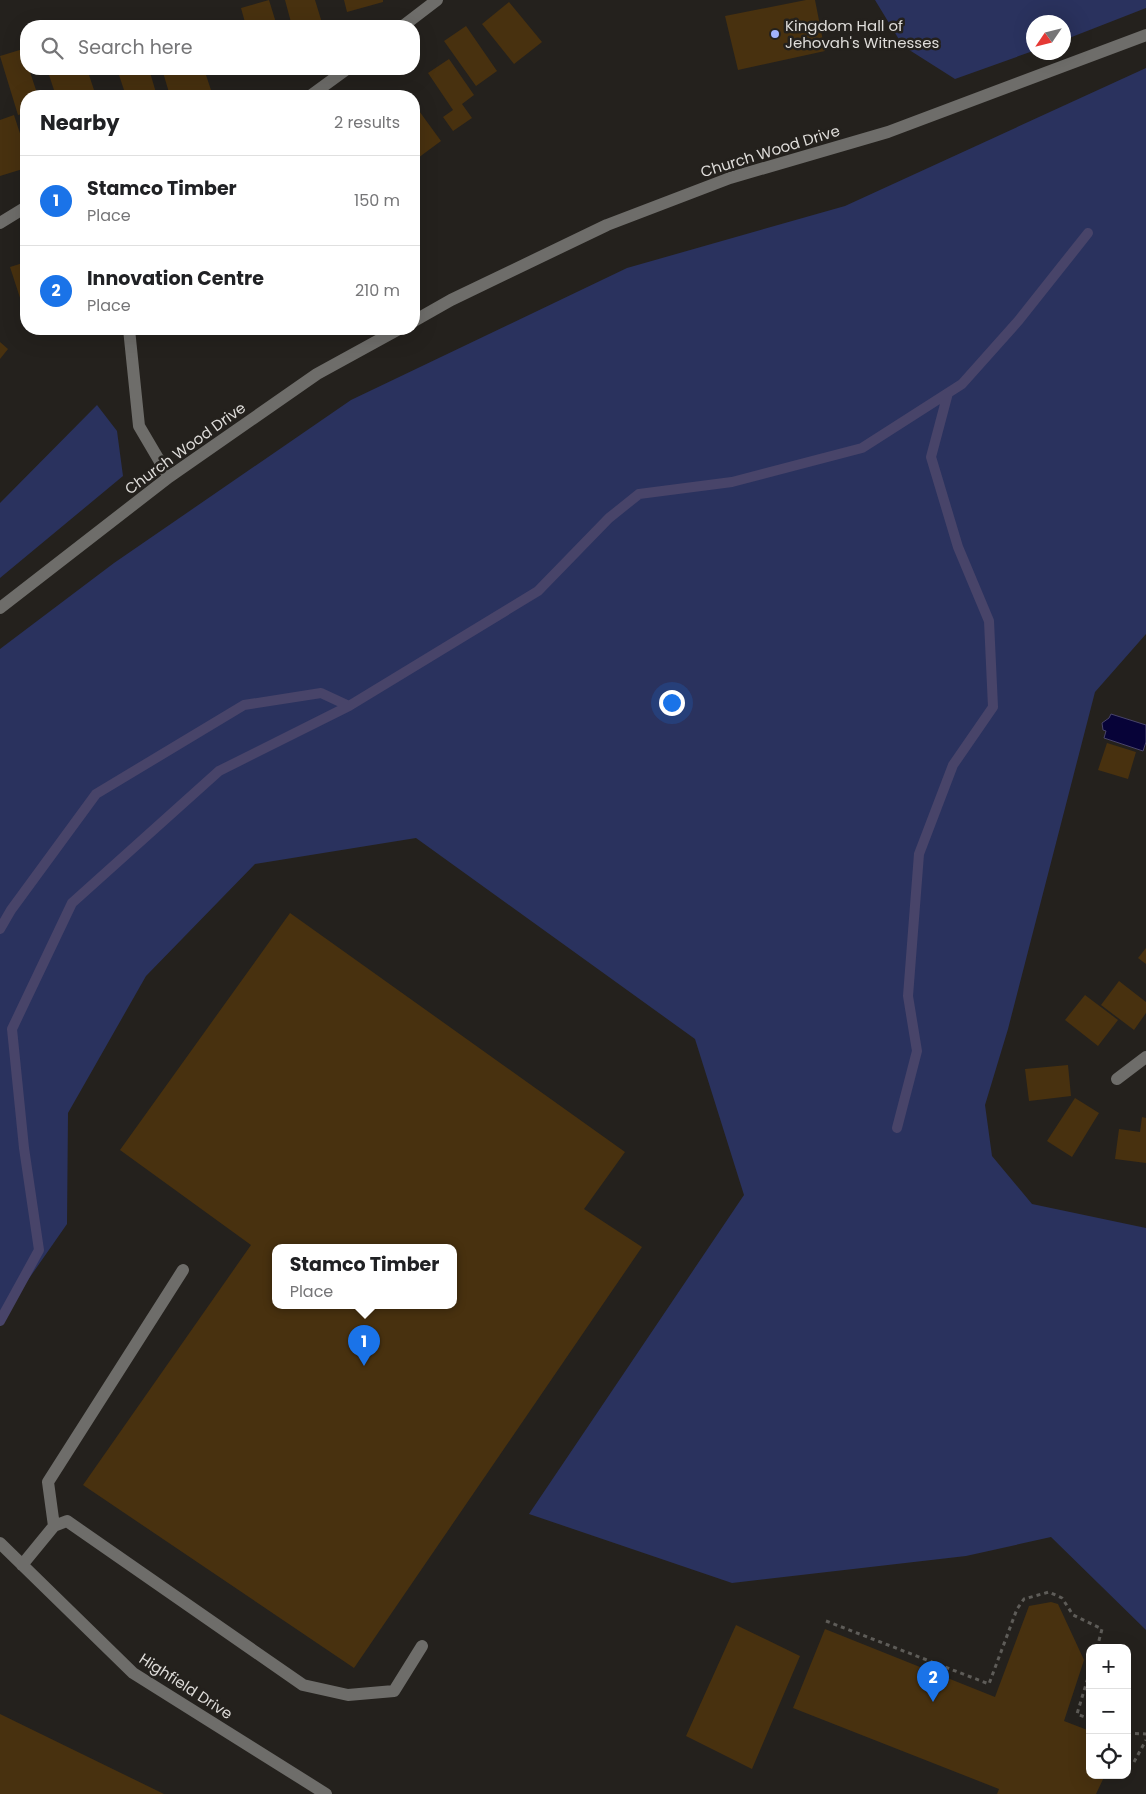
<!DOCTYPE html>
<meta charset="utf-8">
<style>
:root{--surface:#fff;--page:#f2f2f2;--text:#202124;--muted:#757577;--line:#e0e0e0;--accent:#1a73e8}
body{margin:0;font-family:Poppins,sans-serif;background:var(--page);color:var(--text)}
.controls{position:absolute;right:15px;bottom:15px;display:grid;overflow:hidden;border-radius:10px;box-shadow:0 5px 20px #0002}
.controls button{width:45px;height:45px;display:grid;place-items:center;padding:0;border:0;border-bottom:1px solid var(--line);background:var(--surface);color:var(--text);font:25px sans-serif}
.compass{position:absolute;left:1026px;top:15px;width:45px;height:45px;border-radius:50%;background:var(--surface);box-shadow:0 5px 20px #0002;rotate:235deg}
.you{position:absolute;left:671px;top:702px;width:18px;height:18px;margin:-12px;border:4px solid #fff;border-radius:50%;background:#1a73e8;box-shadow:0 0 0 8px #1a73e833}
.badge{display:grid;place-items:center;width:32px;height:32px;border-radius:50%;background:var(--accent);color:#fff;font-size:16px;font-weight:700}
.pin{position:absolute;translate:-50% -41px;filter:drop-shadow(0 1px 2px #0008)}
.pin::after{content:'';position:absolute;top:26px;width:18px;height:15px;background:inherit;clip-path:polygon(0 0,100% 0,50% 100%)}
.popup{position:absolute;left:272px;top:1244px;width:185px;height:65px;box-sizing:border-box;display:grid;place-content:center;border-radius:10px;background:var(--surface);filter:drop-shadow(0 1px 4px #0005);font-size:16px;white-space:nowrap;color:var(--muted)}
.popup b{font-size:19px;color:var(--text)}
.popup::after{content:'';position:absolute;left:50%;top:100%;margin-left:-10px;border:10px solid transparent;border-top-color:var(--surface)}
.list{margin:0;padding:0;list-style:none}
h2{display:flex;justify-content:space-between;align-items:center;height:65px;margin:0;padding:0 20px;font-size:21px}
h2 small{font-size:16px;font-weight:400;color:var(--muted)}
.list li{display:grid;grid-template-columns:32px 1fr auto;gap:15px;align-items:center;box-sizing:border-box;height:90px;padding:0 20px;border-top:1px solid var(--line)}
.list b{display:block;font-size:19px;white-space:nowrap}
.list p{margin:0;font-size:16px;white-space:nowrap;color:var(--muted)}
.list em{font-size:16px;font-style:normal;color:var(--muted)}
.icon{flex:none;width:28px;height:28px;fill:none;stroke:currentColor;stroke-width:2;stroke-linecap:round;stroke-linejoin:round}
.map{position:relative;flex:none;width:1146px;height:1794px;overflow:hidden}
.search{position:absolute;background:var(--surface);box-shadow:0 5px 20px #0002;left:20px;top:20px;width:400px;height:55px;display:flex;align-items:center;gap:12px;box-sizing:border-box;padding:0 18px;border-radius:20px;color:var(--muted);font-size:19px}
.panel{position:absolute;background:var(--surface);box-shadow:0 5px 20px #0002;left:20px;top:90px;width:400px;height:245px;border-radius:20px}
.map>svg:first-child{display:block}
.green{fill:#2a325e}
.water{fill:#070338;stroke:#484469}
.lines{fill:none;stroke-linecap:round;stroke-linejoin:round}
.stream{stroke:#484469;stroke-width:10}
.building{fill:#48310f;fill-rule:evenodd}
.path{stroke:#5e5c58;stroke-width:3;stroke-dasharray:4 4;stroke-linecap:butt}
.minor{stroke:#6e6d6a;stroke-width:12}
.poi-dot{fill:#a1b2fd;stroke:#24211d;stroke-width:2}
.labels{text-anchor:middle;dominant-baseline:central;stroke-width:5;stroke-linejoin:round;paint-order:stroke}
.poi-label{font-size:15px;fill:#dfddda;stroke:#24211d;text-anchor:start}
.street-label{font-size:15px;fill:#dfddda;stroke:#24211d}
</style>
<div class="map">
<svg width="1146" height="1794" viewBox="0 0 1146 1794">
<rect width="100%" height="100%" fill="#24211d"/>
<!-- green -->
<path class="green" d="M875,0H1146V8L1064,40V22H1034L1033,51L955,79L903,46Z
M1146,68V634L1095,692L1008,1029L985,1105L992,1156L1032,1204L1146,1228V1630L1051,1537L966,1556L732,1583L529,1514L744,1195L695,1039L416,838L255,864L146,976L68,1113L67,1224L0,1320V649L114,563L351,400L627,268L845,206Z
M97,405L117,431L123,476L0,578V503Z"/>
<!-- water -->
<path class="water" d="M1111,714L1146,725V742L1143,751L1104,738L1106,731L1103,730L1102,723L1109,718Z"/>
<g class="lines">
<!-- stream -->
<path class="stream" d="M0,929L11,910L96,794L244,705L321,693L349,706
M897,1128L917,1051L908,996L919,854L953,765L993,707L989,621L958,547L931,457L948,393
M0,1321L39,1250L24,1148L12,1029L72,903L219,771L349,706L538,591L609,518L639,494L732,482L862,448L962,384L1019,320L1088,233"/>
</g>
<!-- building -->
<path class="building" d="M269,0L277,26H246L241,8Z
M285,0H315L323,26H292Z
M344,0H383V2L347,12Z
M806,0H815L825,51L738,70L725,16Z
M509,2L542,42L514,64L482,24Z
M466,26L497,71L476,86L444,41Z
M23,49L26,59V69H29L38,96H26V113L18,115L0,56Z
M449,59L474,95L462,104L472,118L453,131L443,117L453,110L428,73Z
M47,69H87L94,90L74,96H56Z
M117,69H149L157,96H126Z
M162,69H204L212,93L203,96H170Z
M414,104L441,141L418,158L414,152Z
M14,115L26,152V168L0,176V120Z
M26,262V306L23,307L10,267Z
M0,342L8,349L0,359Z
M1107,743L1136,752L1128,779L1098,770Z
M290,913L625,1152L584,1209L642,1247L354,1668L83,1485L251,1245L120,1150ZM275,1247H453V1305H275Z
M1146,948V964L1138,958Z
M1119,981L1146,1002V1013L1134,1030L1101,1005Z
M1085,995L1118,1020L1098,1046L1065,1020Z
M1068,1065L1071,1096L1029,1101L1025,1069Z
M1075,1098L1099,1113L1072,1157L1047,1141Z
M1142,1117L1146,1118V1163L1115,1159L1119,1129L1140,1132Z
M1051,1602L1058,1604L1084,1660L1064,1721L1090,1731V1775H1105L1096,1794H997L999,1789L793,1708L825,1629L995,1697L1029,1606Z
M736,1625L800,1656L752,1769L686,1736Z
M0,1714L164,1794H0Z"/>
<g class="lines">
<!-- path -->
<path class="path" d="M826,1621L989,1684L1017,1609L1024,1599L1049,1592L1062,1598L1073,1615L1102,1629L1097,1648
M1090,1671L1077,1714L1090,1719
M1127,1733L1146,1734
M1134,1762L1146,1740"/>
<!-- minor -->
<path class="minor" d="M403,26L437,0
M310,96L347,69
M0,223L26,207
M414,321L451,300L607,225L730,178L888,132L1146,35
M129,329L139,426L169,477
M0,608L169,477L317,374L399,329
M1117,1079L1146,1057
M54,1526L48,1482L183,1270
M0,1543L133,1673L326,1794
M22,1565L54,1526L67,1521L303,1685L348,1695L394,1691L422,1646"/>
</g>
<!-- markers -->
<circle class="poi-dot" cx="775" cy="34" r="5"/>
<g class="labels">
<!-- poi labels -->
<g class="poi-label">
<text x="785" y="25">Kingdom Hall of<tspan x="785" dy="17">Jehovah's Witnesses</tspan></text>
</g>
<!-- street labels -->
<g class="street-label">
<text transform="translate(770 151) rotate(-17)">Church Wood Drive</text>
<text transform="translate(185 448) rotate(-36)">Church Wood Drive</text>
<text transform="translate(186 1686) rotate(33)">Highfield Drive</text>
</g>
</g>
</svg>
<div class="controls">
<button>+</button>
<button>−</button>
<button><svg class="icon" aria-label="locate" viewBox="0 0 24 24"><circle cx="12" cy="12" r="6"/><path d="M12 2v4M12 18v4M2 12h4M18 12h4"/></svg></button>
</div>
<svg class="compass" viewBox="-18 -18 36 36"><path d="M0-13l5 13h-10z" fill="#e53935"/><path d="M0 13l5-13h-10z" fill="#757577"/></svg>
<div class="you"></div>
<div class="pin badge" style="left:364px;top:1366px">1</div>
<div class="popup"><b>Stamco Timber</b>Place</div>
<div class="pin badge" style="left:933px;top:1702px">2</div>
<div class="search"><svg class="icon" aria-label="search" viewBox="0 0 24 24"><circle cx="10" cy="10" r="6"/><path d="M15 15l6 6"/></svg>Search here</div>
<section class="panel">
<h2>Nearby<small>2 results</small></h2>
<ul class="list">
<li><span class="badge">1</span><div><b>Stamco Timber</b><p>Place</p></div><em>150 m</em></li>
<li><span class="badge">2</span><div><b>Innovation Centre</b><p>Place</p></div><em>210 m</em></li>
</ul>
</section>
</div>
